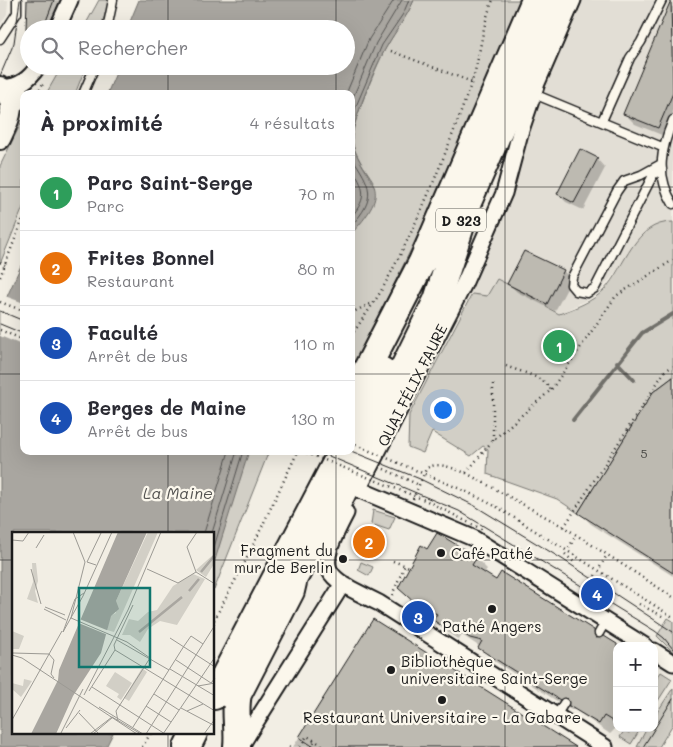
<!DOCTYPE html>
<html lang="fr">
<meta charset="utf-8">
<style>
:root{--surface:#fff;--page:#f7f7f7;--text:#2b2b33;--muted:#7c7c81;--line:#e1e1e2;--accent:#1c1c1c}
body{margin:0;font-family:Mali,sans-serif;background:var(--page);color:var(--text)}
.controls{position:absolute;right:15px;bottom:15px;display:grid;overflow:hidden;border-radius:10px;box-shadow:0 5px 20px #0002}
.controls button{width:45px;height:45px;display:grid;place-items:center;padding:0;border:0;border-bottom:1px solid var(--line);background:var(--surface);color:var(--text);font:25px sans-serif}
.you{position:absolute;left:442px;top:409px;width:18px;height:18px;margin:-12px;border:4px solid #fff;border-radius:50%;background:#1a73e8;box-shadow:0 0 0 8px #1a73e833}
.badge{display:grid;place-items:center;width:32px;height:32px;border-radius:50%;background:var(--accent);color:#fff;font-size:16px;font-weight:700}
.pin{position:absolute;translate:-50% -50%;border:2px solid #fff;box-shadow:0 1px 5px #0006}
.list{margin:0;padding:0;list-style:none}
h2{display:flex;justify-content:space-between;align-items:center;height:65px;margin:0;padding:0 20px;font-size:21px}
h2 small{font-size:16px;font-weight:400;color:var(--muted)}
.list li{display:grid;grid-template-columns:32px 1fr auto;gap:15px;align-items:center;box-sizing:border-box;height:75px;padding:0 20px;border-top:1px solid var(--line)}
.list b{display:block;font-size:19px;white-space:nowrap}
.list p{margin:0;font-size:16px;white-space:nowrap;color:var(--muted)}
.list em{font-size:16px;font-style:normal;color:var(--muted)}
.icon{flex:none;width:28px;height:28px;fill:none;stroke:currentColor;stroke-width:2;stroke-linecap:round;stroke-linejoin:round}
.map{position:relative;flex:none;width:673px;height:747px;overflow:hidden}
.search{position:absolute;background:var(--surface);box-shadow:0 5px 20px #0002;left:20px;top:20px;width:335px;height:55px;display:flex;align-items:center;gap:12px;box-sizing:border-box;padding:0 18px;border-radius:28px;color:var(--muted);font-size:19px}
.panel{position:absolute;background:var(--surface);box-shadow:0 5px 20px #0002;left:20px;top:90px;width:335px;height:365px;border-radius:10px}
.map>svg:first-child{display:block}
.built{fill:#e2ded5}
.green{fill:#d2cfc6;stroke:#777671}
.water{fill:#a9a6a0;stroke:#716f6b}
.pier{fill:#f2eee4}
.shadow{fill:#0003}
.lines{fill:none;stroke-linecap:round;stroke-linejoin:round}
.shore{stroke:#545351;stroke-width:1}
.stream{stroke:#716f6b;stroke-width:4}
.building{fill:#bdbab1;stroke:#1c1c1c}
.lane-casing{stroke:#1c1c1c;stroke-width:11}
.street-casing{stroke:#1c1c1c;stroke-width:19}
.secondary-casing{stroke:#1c1c1c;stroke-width:24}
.highway-casing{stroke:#1c1c1c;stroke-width:30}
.path{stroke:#1c1c1c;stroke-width:2.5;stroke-dasharray:1 4;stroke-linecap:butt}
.lane{stroke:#fbf7ec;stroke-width:8}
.street{stroke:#fbf7ec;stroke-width:15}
.secondary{stroke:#fbf7ec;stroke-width:20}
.highway{stroke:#fbf7ec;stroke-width:26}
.tram{stroke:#1c1c1c;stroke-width:1}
.path-bridge{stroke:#1c1c1c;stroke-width:2.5;stroke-dasharray:1 4;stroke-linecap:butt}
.grid{fill:none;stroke:#1c1c1c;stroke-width:1;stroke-opacity:0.55}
.poi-dot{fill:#1c1c1c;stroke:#fbf7ec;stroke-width:2}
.labels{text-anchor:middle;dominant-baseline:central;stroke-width:4.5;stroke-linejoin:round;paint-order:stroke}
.number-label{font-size:12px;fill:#444441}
.shield{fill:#fbf7ec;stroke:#5f5e5a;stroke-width:1}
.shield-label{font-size:14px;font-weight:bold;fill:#1c1c1c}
.street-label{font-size:15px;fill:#1c1c1c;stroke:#fbf7ec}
.poi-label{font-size:15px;fill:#1c1c1c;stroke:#fbf7ec;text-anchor:start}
.water-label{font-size:16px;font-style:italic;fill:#545351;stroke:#fbf7ec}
.inset-river{fill:none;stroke:#a9a6a0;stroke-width:2.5}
.inset-road{fill:none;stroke:#9c9a94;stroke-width:1}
.view{fill:#0f766e;fill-opacity:0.15;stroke:#0f766e;stroke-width:2.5}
.inset-edge{fill:none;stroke:#1c1c1c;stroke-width:2.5}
</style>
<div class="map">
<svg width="673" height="747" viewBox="0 0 673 747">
<rect width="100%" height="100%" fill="#f2eee4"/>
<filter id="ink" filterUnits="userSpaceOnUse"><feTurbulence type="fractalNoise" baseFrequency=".02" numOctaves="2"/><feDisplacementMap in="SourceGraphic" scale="10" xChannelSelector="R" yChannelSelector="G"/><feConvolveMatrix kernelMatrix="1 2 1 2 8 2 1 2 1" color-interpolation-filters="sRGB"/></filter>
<g filter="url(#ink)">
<!-- built -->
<path class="built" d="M0,0H8L7,14L0,25Z
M580,0H673V222H670L633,246L623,263L598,294L559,314L546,307L547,305L467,294L507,204L542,89Z"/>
<!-- green -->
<path class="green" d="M99,0H110L100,29H83Z
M414,0H524L463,142L351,373V233L373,181C365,168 354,155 352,140C350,128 379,59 387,46C396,30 407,17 414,0Z
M62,66H86L75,94H46Z
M24,117V205L0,264V166Z
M673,222V377L653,392L578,513L557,499L487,474L488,449L483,446L471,456L432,432L423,453L408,447L409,415L472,294L487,296L497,279L547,304L546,307L559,314C575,308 592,302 604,290C626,266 634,222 673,222Z
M215,451H269L214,590Z
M373,510L395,517L389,530L371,524Z
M361,562L373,567L369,576L358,570Z
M668,618L673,621V652L657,636Z
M661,672L672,679L654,707V683Z
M673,688V724L659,747H637L647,728H654V717Z
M626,728H641L631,744L620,737Z"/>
<!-- water -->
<path class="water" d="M139,0H414C407,17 396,30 387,46C374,68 357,113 351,137V94H107L119,66H346V29H127Z
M351,139C364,186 398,183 352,233Z
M24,259V451H249L214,563V533H14V733H113L106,747H0V312Z"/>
<!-- pier -->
<path class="pier" d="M5,296L24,303V346L0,336V306Z"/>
<!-- shadow -->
<path class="shadow" d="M28,0H61L49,29H29V44Z
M670,6L673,7V129L669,138L635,124L624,113Z
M597,159L605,168L583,210L566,202L558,194Z
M525,252L563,271L572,279L555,311L517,292L509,284Z
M673,379V576L591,524L580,513L657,389Z
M427,551L476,558L487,569L484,574L593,631L600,638L617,646V727L610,734L575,710H571L491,659L480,647L462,635L459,640L445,631L434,620L435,618L411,599Z
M373,621L573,747H293Z
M654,684L658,687L654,694Z
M619,728H633L629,734Z"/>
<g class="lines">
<!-- shore -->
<path class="shore" d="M346,94L369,39L394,0
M351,102L376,43L402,0
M351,118L382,45L403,14L409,0
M351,156C371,186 378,197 351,226
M351,167C364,187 369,197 351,217
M204,533L229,451
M212,533L237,451
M214,547L243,451"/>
<!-- stream -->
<path class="stream" d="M617,362L634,380
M573,420L642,333L673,314"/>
</g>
<!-- building -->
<path class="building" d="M27,0H54L43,29H26Z
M671,0L673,93L658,128L623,114Z
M580,149L598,158L574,203L557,194Z
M524,251L564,270L547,304L507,284Z
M673,377V573L578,513L653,392Z
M437,533L477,557L472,565L496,580L501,572L594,630L596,638L604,636L617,644V724L604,716L599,724L569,706L567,699L560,700L478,648L482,641L470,638L451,626L448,630L433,620L437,614L415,603L398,588L421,545L427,549Z
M373,619L481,687L576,747H314L299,737Z"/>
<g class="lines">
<defs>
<path id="lane" d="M107,29L113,0
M0,39L17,13V0
M83,94L95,66
M534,94L662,147
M673,120C661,149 655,174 673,204
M602,121L630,58L641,42L662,0
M661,164L641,175L624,181L617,191L572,277L571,285L576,291L587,293L595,288L653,175L662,169
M599,633L606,621
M556,716L564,703"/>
<path id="street" d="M57,29L70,0
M0,87C17,89 29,80 38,66
M12,108L24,96
M361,484L464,284L504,193L520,133L537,83L573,0
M358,489L473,538L645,646
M346,513C315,572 321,575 379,603L605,747
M654,651L673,663
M240,747L342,585"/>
<path id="secondary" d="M0,87C19,103 9,120 0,139"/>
<path id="highway" d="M458,225L556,0
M357,388L422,262L535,0
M351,433L383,371
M214,696L342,451
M187,747L194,733
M237,747C239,729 234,711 238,694L291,591L294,578L339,500L437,300L466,210"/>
</defs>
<!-- lane casing -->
<use href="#lane" class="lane-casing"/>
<!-- street casing -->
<use href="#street" class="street-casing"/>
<!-- secondary casing -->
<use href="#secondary" class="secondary-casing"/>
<!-- highway casing -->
<use href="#highway" class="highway-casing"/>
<!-- path -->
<path class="path" d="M80,24L98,29
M391,51L472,82
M37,94L44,82
M0,262L5,265
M0,277L24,216
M0,302L24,311
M351,313L372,303
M0,330L24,340
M351,336C363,318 376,301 386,282C420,219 447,152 471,84C481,56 481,27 493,0
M506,366C520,372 544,376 551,390
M493,440V381
M310,455L311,451
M384,469L419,485
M466,473L564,527L673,597
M413,499L426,469C438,460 453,469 466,473L493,440L551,390L616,296L673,260
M497,507L673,617
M564,527L665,371L673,366
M569,548L576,535
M565,554L576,564
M393,561L409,567
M600,567L607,555
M595,576L597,572
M392,595L405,565
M639,604L664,617
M214,620L246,560L298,451
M289,746L290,747
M142,747L151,733
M300,747L307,736L325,747
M311,747L315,740"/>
<!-- lane -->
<use href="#lane" class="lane"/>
<!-- street -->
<use href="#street" class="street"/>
<!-- secondary -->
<use href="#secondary" class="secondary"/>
<!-- highway -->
<use href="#highway" class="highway"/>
<!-- tram -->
<path class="tram" d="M0,76L14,43L20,0
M0,311L24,321
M0,324L24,334
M317,451L459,511L655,631L664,638L673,649
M351,451L420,479L475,506L562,559L673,632
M643,747L673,699"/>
<!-- path-bridge -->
<path class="path-bridge" d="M351,443L465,491L497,507
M302,451L427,501L483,530"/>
</g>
</g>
<!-- grid -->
<path class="grid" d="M168,0V29M336,0V29M505,0V747M168,66V94M336,66V94M0,187H24M351,187H673M0,374H24M351,374H673M168,451V533M336,451V747M0,560H14M214,560H673M168,733V747"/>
<!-- markers -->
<g class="poi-dot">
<circle cx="441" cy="553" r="5"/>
<circle cx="343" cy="559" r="5"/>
<circle cx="492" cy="609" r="5"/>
<circle cx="391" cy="670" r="5"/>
<circle cx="442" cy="700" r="5"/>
</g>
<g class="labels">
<!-- number labels -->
<g class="number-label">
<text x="644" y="453">5</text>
</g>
<!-- shield labels -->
<rect class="shield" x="436" y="208.5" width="50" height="23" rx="4"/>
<g class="shield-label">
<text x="461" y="220">D 323</text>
</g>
<!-- street labels -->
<g class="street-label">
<text transform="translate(412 385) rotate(-63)">QUAI FÉLIX FAURE</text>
</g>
<!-- poi labels -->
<g class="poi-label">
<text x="333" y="550" text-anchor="end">Fragment du<tspan x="333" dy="17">mur de Berlin</tspan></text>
<text x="451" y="553">Café Pathé</text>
<text x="492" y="626" text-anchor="middle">Pathé Angers</text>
<text x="401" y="661">Bibliothèque<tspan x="401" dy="17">universitaire Saint-Serge</tspan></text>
<text x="442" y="717" text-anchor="middle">Restaurant Universitaire - La Gabare</text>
</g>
<!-- water labels -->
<g class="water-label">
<text x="178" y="492">La Maine</text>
</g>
</g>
<!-- overview -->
<g transform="translate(12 532)">
<rect width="202" height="202" fill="#f2eee4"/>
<path d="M136,0H146L102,100L95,98L98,84L104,81V69ZM202,22V32L194,45L184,38ZM20,31H24L26,49L23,59L26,71L15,67L21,50ZM181,42L193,47L165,93L148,89L136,97L128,110L118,103H110L117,87L126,89L136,80L145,78L161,54ZM0,99L12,104L7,117H0ZM130,136L135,140L117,169L112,166ZM103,140L120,151L109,168L105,165L107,162L94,154ZM12,147L20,149L9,165L0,157V151L11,154Z" fill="#d2cfc6"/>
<path d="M106,0H135L104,69L107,77L99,84L89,121L61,164L44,202H19L46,148L47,138Z" fill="#a9a6a0"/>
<path d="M65,86L97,99L96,103L64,90Z" fill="#f2eee4"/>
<path class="inset-river" d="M189,40L203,23M177,59L187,47M127,100L170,65"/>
<path class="inset-road" d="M61,0L73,30L59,86L115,110L138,126L104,179L106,189M0,8L11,9L17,0M24,16L32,3M84,33L75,30L89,1M19,37L29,72M135,37L166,51L184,40L203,52M184,40L175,15L185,0M72,61L63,67L51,100L71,64L100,0M33,75L53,83M32,77L54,88M158,106L203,135M105,108L157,138M172,114L179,104L191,112M103,118L203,179M1,121L37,122L42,128L39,142L42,146M0,123L10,126L125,202M164,128L199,151L203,146M158,137L203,164M186,154L203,151M80,155L153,202M77,159L103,118L102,113L121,73M142,162L167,178M72,163L116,78L149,0M134,174L159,190M87,175L131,202M169,176L203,194M175,179L191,172M67,181L87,202M0,188L50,99M121,195L172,114M54,196L68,178M49,201L71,157M78,202L100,185L129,202M81,202L101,185M134,202L203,93M151,202L203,125M192,202L203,187"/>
<path class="view" d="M67,56H138V135H67Z"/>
<rect width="202" height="202" class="inset-edge"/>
</g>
</svg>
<div class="controls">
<button>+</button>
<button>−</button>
</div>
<div class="you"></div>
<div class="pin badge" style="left:559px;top:346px;background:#2e9e5b">1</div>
<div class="pin badge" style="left:369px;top:542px;background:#e8710a">2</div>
<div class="pin badge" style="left:418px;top:617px;background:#1a4fb4">3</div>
<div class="pin badge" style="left:597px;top:594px;background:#1a4fb4">4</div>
<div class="search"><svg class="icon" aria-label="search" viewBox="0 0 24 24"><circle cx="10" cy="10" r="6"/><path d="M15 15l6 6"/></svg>Rechercher</div>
<section class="panel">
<h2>À proximité<small>4 résultats</small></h2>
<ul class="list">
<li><span class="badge" style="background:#2e9e5b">1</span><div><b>Parc Saint-Serge</b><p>Parc</p></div><em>70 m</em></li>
<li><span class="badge" style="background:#e8710a">2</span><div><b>Frites Bonnel</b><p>Restaurant</p></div><em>80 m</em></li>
<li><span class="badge" style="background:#1a4fb4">3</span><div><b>Faculté</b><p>Arrêt de bus</p></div><em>110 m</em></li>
<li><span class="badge" style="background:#1a4fb4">4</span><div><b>Berges de Maine</b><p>Arrêt de bus</p></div><em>130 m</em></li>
</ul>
</section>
</div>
